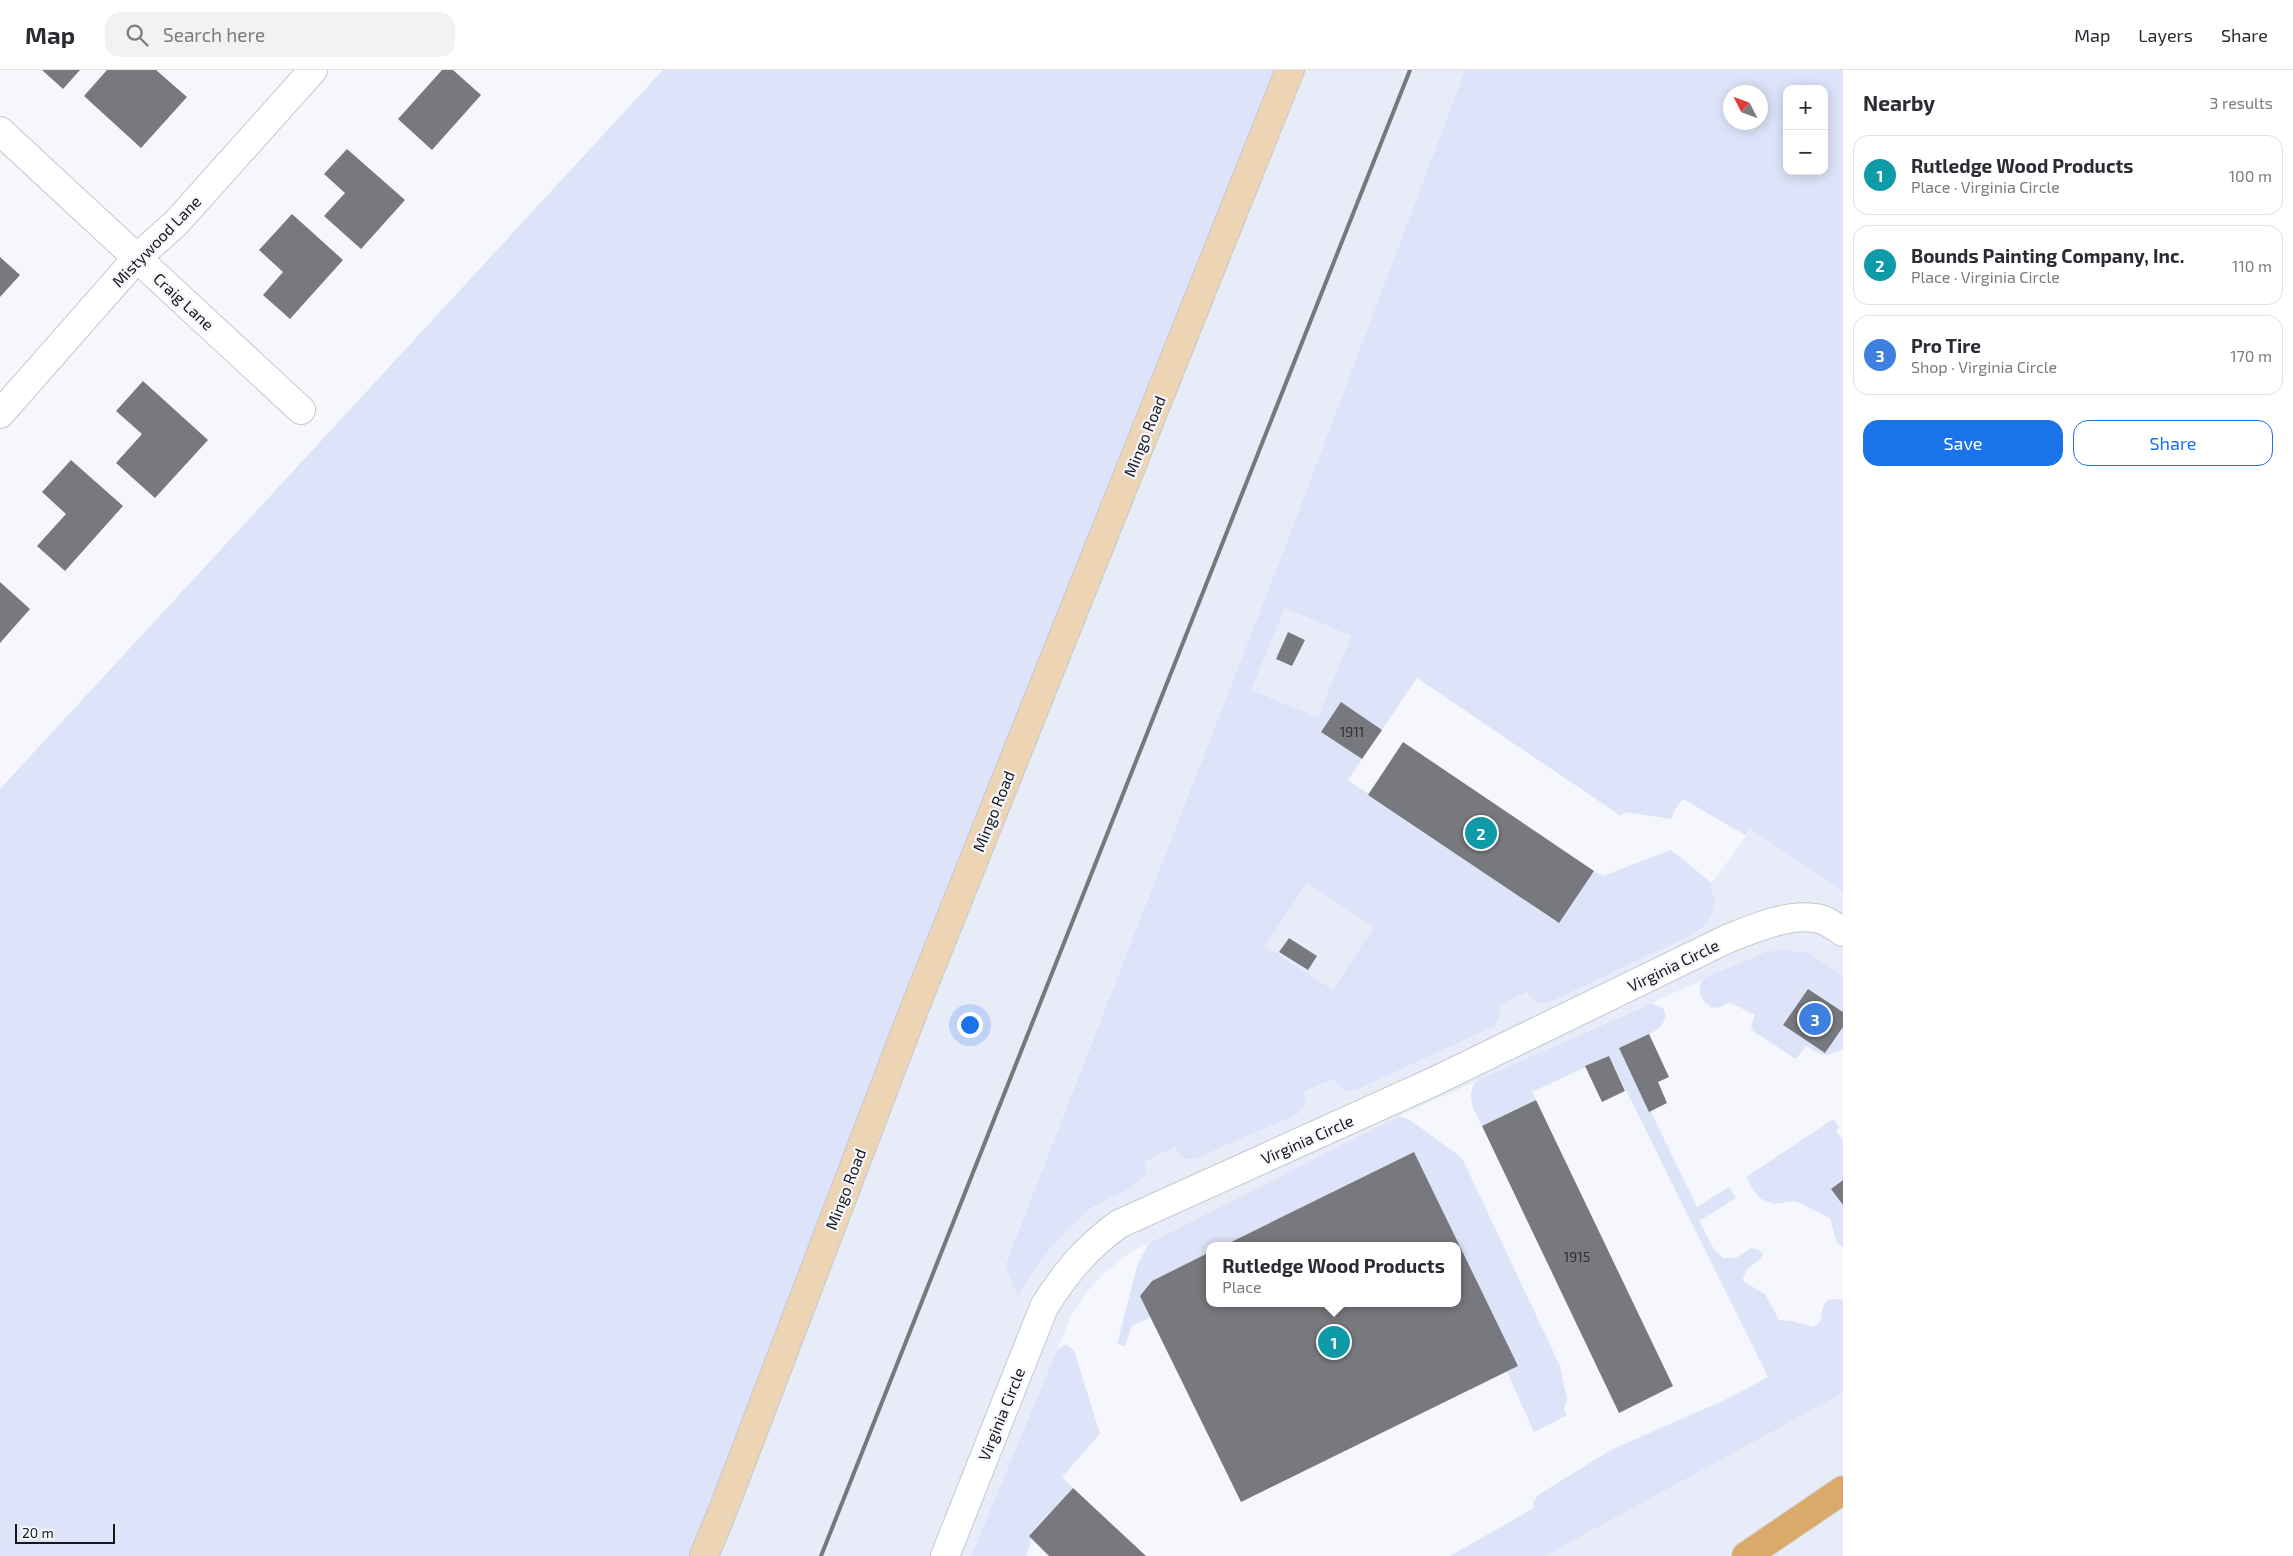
<!DOCTYPE html>
<meta charset="utf-8">
<style>
:root{--surface:#fff;--page:#f2f2f3;--text:#2b2b33;--muted:#7c7c81;--line:#e1e1e2;--accent:#1a73e8}
body{margin:0;font-family:"Exo 2",sans-serif;background:var(--page);color:var(--text)}
.controls{position:absolute;right:15px;top:15px;display:grid;overflow:hidden;border-radius:10px;box-shadow:0 2px 12px #0003}
.controls button{width:45px;height:45px;display:grid;place-items:center;padding:0;border:0;border-bottom:1px solid var(--line);background:var(--surface);color:var(--text);font:25px sans-serif}
.compass{position:absolute;left:1723px;top:15px;width:45px;height:45px;border-radius:50%;background:var(--surface);box-shadow:0 2px 12px #0003;rotate:312deg}
.scale{position:absolute;left:15px;bottom:12px;width:100px;box-sizing:border-box;padding-left:5px;border:2px solid #161719;border-top:0;font-size:14px;line-height:18px;white-space:nowrap;color:#161719;-webkit-text-stroke:4px #f5f7fd;paint-order:stroke}
.you{position:absolute;left:969px;top:954px;width:18px;height:18px;margin:-12px;border:4px solid #fff;border-radius:50%;background:#1a73e8;box-shadow:0 0 0 8px #1a73e833}
.badge{display:grid;place-items:center;width:32px;height:32px;border-radius:50%;background:var(--accent);color:#fff;font-size:16px;font-weight:700}
.pin{position:absolute;translate:-50% -50%;border:2px solid #fff;box-shadow:0 1px 5px #0006}
.popup{position:absolute;left:1206px;top:1172px;width:255px;height:65px;box-sizing:border-box;display:grid;place-content:center;border-radius:10px;background:var(--surface);filter:drop-shadow(0 1px 4px #0005);font-size:16px;white-space:nowrap;color:var(--muted)}
.popup b{font-size:19px;color:var(--text)}
.popup::after{content:'';position:absolute;left:50%;top:100%;margin-left:-10px;border:10px solid transparent;border-top-color:var(--surface)}
.list{margin:0;padding:0;list-style:none}
h2{display:flex;justify-content:space-between;align-items:center;height:65px;margin:0;padding:0 20px;font-size:21px}
h2 small{font-size:16px;font-weight:400;color:var(--muted)}
.list li{display:grid;grid-template-columns:32px 1fr auto;gap:15px;align-items:center;box-sizing:border-box;height:80px;margin:0 10px 10px;padding:0 10px;border:1px solid var(--line);border-radius:15px}
.list b{display:block;font-size:19px;white-space:nowrap}
.list p{margin:0;font-size:16px;white-space:nowrap;color:var(--muted)}
.list em{font-size:16px;font-style:normal;color:var(--muted)}
.actions{display:flex;gap:10px;padding:15px 20px}
.actions a{flex:1;padding:11px 0;border:1px solid var(--accent);border-radius:15px;text-align:center;font-size:18px;color:var(--accent)}
.actions .main{background:var(--accent);color:#fff}
.icon{flex:none;width:28px;height:28px;fill:none;stroke:currentColor;stroke-width:2;stroke-linecap:round;stroke-linejoin:round}
.map{position:relative;flex:none;width:1843px;height:1486px;overflow:hidden}
header{display:flex;align-items:center;gap:30px;box-sizing:border-box;height:70px;padding:0 25px;background:var(--surface);border-bottom:1px solid var(--line)}
header strong{font-size:24px}
nav{display:flex;gap:28px;margin-inline-start:auto;font-size:18px}
.search{width:350px;height:45px;background:var(--page);display:flex;align-items:center;gap:12px;box-sizing:border-box;padding:0 18px;border-radius:15px;color:var(--muted);font-size:19px}
main{display:flex}
aside{flex:1;background:var(--surface)}
.map>svg:first-child{display:block}
.built{fill:#e8ecf9}
.green{fill:#dde3f8;fill-rule:evenodd}
.building{fill:#77797e}
.lines{fill:none;stroke-linecap:round;stroke-linejoin:round}
.street-casing{stroke:#c6c8ce;stroke-width:30}
.secondary-casing{stroke:#c6c8ce;stroke-width:30}
.primary-casing{stroke:#d5d5d6;stroke-width:30}
.street{stroke:#fff;stroke-width:28}
.secondary{stroke:#ecd4b5;stroke-width:28}
.primary{stroke:#d9aa6a;stroke-width:28}
.rail{stroke:#77787c;stroke-width:4}
.labels{text-anchor:middle;dominant-baseline:central;stroke-width:4.5;stroke-linejoin:round;paint-order:stroke}
.number-label{font-size:14px;fill:#2e3032}
.street-label{font-size:16px;fill:#161719;stroke:#f5f7fd}
</style>
<header>
<strong>Map</strong>
<div class="search"><svg class="icon" aria-label="search" viewBox="0 0 24 24"><circle cx="10" cy="10" r="6"/><path d="M15 15l6 6"/></svg>Search here</div>
<nav><a>Map</a><a>Layers</a><a>Share</a></nav>
</header>
<main>
<div class="map">
<svg width="1843" height="1486" viewBox="0 0 1843 1486">
<rect width="100%" height="100%" fill="#f5f7fd"/>
<!-- built -->
<path class="built" d="M1290,0H1465L1289,467L1005,1194L1018,1228L1040,1190L1063,1163L1089,1141L1139,1112L1147,1101L1144,1091L1175,1077L1183,1089H1195L1298,1044L1306,1031L1302,1023L1333,1009L1339,1018L1348,1021L1356,1020L1495,956L1501,944L1498,936L1528,922L1531,927L1548,933L1698,861L1713,845L1715,834L1709,817L1751,759L1843,822V906L1801,881L1784,879L1765,882L1399,1046L1133,1181L1104,1203L1087,1222L1071,1246L971,1486H704Z
M1285,538L1351,566L1318,647L1251,620Z
M1307,813L1375,857L1333,921L1265,876Z
M1843,1323V1486H1545L1790,1352Z"/>
<!-- green -->
<path class="green" d="M663,0H1290L704,1486H0V719Z
M1465,0H1843V822L1751,759L1745,765L1683,729L1674,741L1672,749L1625,742L1621,746L1417,608L1382,660L1341,633L1321,662L1362,689L1348,710L1558,853L1594,801L1603,806L1671,780L1712,813L1710,817C1721,837 1711,853 1693,864L1548,933H1536L1527,922L1498,936L1501,944L1495,956L1356,1020C1344,1023 1338,1018 1333,1009L1303,1022L1306,1033L1298,1044L1195,1089H1183L1175,1077L1145,1091L1147,1101C1139,1119 1103,1129 1087,1142C1058,1166 1035,1194 1018,1228L1005,1195L1289,467ZM1787,19H1824V101H1787ZM1730,22H1760V52H1730ZM1285,538L1351,566L1318,647L1251,620ZM1307,813L1374,857L1333,920L1265,876Z
M1784,879L1809,883L1843,906V942L1808,919L1783,955L1825,983L1843,957V979C1825,988 1823,986 1806,976L1796,989L1753,961L1751,957L1755,945L1729,932L1719,938L1711,937C1700,930 1696,920 1703,909L1765,882Z
M1652,933L1664,939C1673,961 1633,970 1620,978L1697,1137L1729,1117L1736,1128L1699,1151L1715,1181L1723,1188H1736L1751,1178L1761,1181L1763,1184L1761,1189L1748,1198L1743,1207L1744,1212L1765,1224L1779,1250L1791,1251L1814,1257L1821,1250C1823,1232 1824,1227 1843,1230V1323L1545,1486H1450L1534,1438L1533,1433L1538,1425L1611,1380L1729,1328L1768,1307L1609,986L1532,1022L1536,1030L1482,1056C1474,1040 1465,1027 1476,1011Z
M1399,1046L1410,1050L1462,1088L1560,1296L1567,1328L1564,1340L1567,1345L1534,1362L1507,1302L1518,1296L1414,1082L1223,1176H1210V1182L1152,1211L1141,1227L1151,1247L1132,1256L1125,1276L1117,1274L1138,1193L1149,1173Z
M1833,1049L1839,1057L1836,1061L1843,1070V1110L1831,1119L1843,1135V1177L1837,1173L1830,1148L1795,1131L1774,1134L1761,1129L1756,1124L1746,1107Z
M1066,1274L1074,1280L1100,1364L1062,1407L1073,1418L1029,1465L1032,1469L1026,1486H971L1057,1280Z"/>
<!-- building -->
<path class="building" d="M42,0H80L63,19Z
M107,0H156L187,27L141,78L84,26Z
M442,0H453L481,25L432,80L398,49Z
M347,79L405,130L361,179L324,146L345,123L324,104Z
M292,144L343,190L290,249L263,225L283,202L259,180Z
M0,187L20,205L0,227Z
M143,311L208,370L155,428L116,393L142,364L116,341Z
M71,390L123,436L65,501L37,476L66,444L42,422Z
M0,512L30,539L0,573Z
M1288,562L1305,570L1292,596L1276,589Z
M1341,632L1382,660L1362,689L1321,662Z
M1403,672L1594,801L1559,853L1368,725Z
M1289,868L1317,886L1308,900L1279,882Z
M1808,919L1843,942V957L1825,983L1783,955Z
M1649,964L1669,1007L1658,1012L1667,1033L1649,1042L1619,978Z
M1609,986L1625,1021L1602,1032L1585,996Z
M1536,1030L1673,1316L1619,1343L1482,1056Z
M1414,1082L1518,1296L1241,1432L1140,1226L1152,1211L1210,1182V1233H1458V1176H1223Z
M1843,1110V1135L1831,1119Z
M1073,1418L1146,1486H1049L1029,1466Z"/>
<g class="lines">
<defs>
<path id="street" d="M0,61L301,340
M0,344L137,188L176,153L313,0
M945,1486L1044,1237C1066,1202 1086,1178 1119,1154L1435,1011L1729,868C1755,858 1787,844 1815,848C1826,849 1834,856 1843,862"/>
<path id="secondary" d="M704,1486L723,1440L915,937L1290,0"/>
<path id="primary" d="M1746,1486L1843,1420"/>
</defs>
<!-- street casing -->
<use href="#street" class="street-casing"/>
<!-- secondary casing -->
<use href="#secondary" class="secondary-casing"/>
<!-- primary casing -->
<use href="#primary" class="primary-casing"/>
<!-- street -->
<use href="#street" class="street"/>
<!-- secondary -->
<use href="#secondary" class="secondary"/>
<!-- primary -->
<use href="#primary" class="primary"/>
<!-- rail -->
<path class="rail" d="M821,1486L1410,0"/>
</g>
<g class="labels">
<!-- number labels -->
<g class="number-label">
<text x="1352" y="661">1911</text>
<text x="1577" y="1186">1915</text>
</g>
<!-- street labels -->
<g class="street-label">
<text transform="translate(156 171) rotate(-46)">Mistywood Lane</text>
<text transform="translate(184 231) rotate(43)">Craig Lane</text>
<text transform="translate(1144 366) rotate(-68)">Mingo Road</text>
<text transform="translate(993 741) rotate(-68)">Mingo Road</text>
<text transform="translate(1673 895) rotate(-26)">Virginia Circle</text>
<text transform="translate(1307 1069) rotate(-24)">Virginia Circle</text>
<text transform="translate(845 1119) rotate(-69)">Mingo Road</text>
<text transform="translate(1001 1344) rotate(-68)">Virginia Circle</text>
</g>
</g>
</svg>
<div class="controls">
<button>+</button>
<button>−</button>
</div>
<svg class="compass" viewBox="-18 -18 36 36"><path d="M0-13l5 13h-10z" fill="#e53935"/><path d="M0 13l5-13h-10z" fill="#7c7c81"/></svg>
<div class="scale">20 m</div>
<div class="you"></div>
<div class="pin badge" style="left:1334px;top:1272px;background:#0f9aa8">1</div>
<div class="popup"><b>Rutledge Wood Products</b>Place</div>
<div class="pin badge" style="left:1481px;top:763px;background:#0f9aa8">2</div>
<div class="pin badge" style="left:1815px;top:949px;background:#3f7fe0">3</div>
</div>
<aside>
<h2>Nearby<small>3 results</small></h2>
<ul class="list">
<li><span class="badge" style="background:#0f9aa8">1</span><div><b>Rutledge Wood Products</b><p>Place · Virginia Circle</p></div><em>100 m</em></li>
<li><span class="badge" style="background:#0f9aa8">2</span><div><b>Bounds Painting Company, Inc.</b><p>Place · Virginia Circle</p></div><em>110 m</em></li>
<li><span class="badge" style="background:#3f7fe0">3</span><div><b>Pro Tire</b><p>Shop · Virginia Circle</p></div><em>170 m</em></li>
</ul>
<div class="actions"><a class="main">Save</a><a>Share</a></div>
</aside>
</main>
